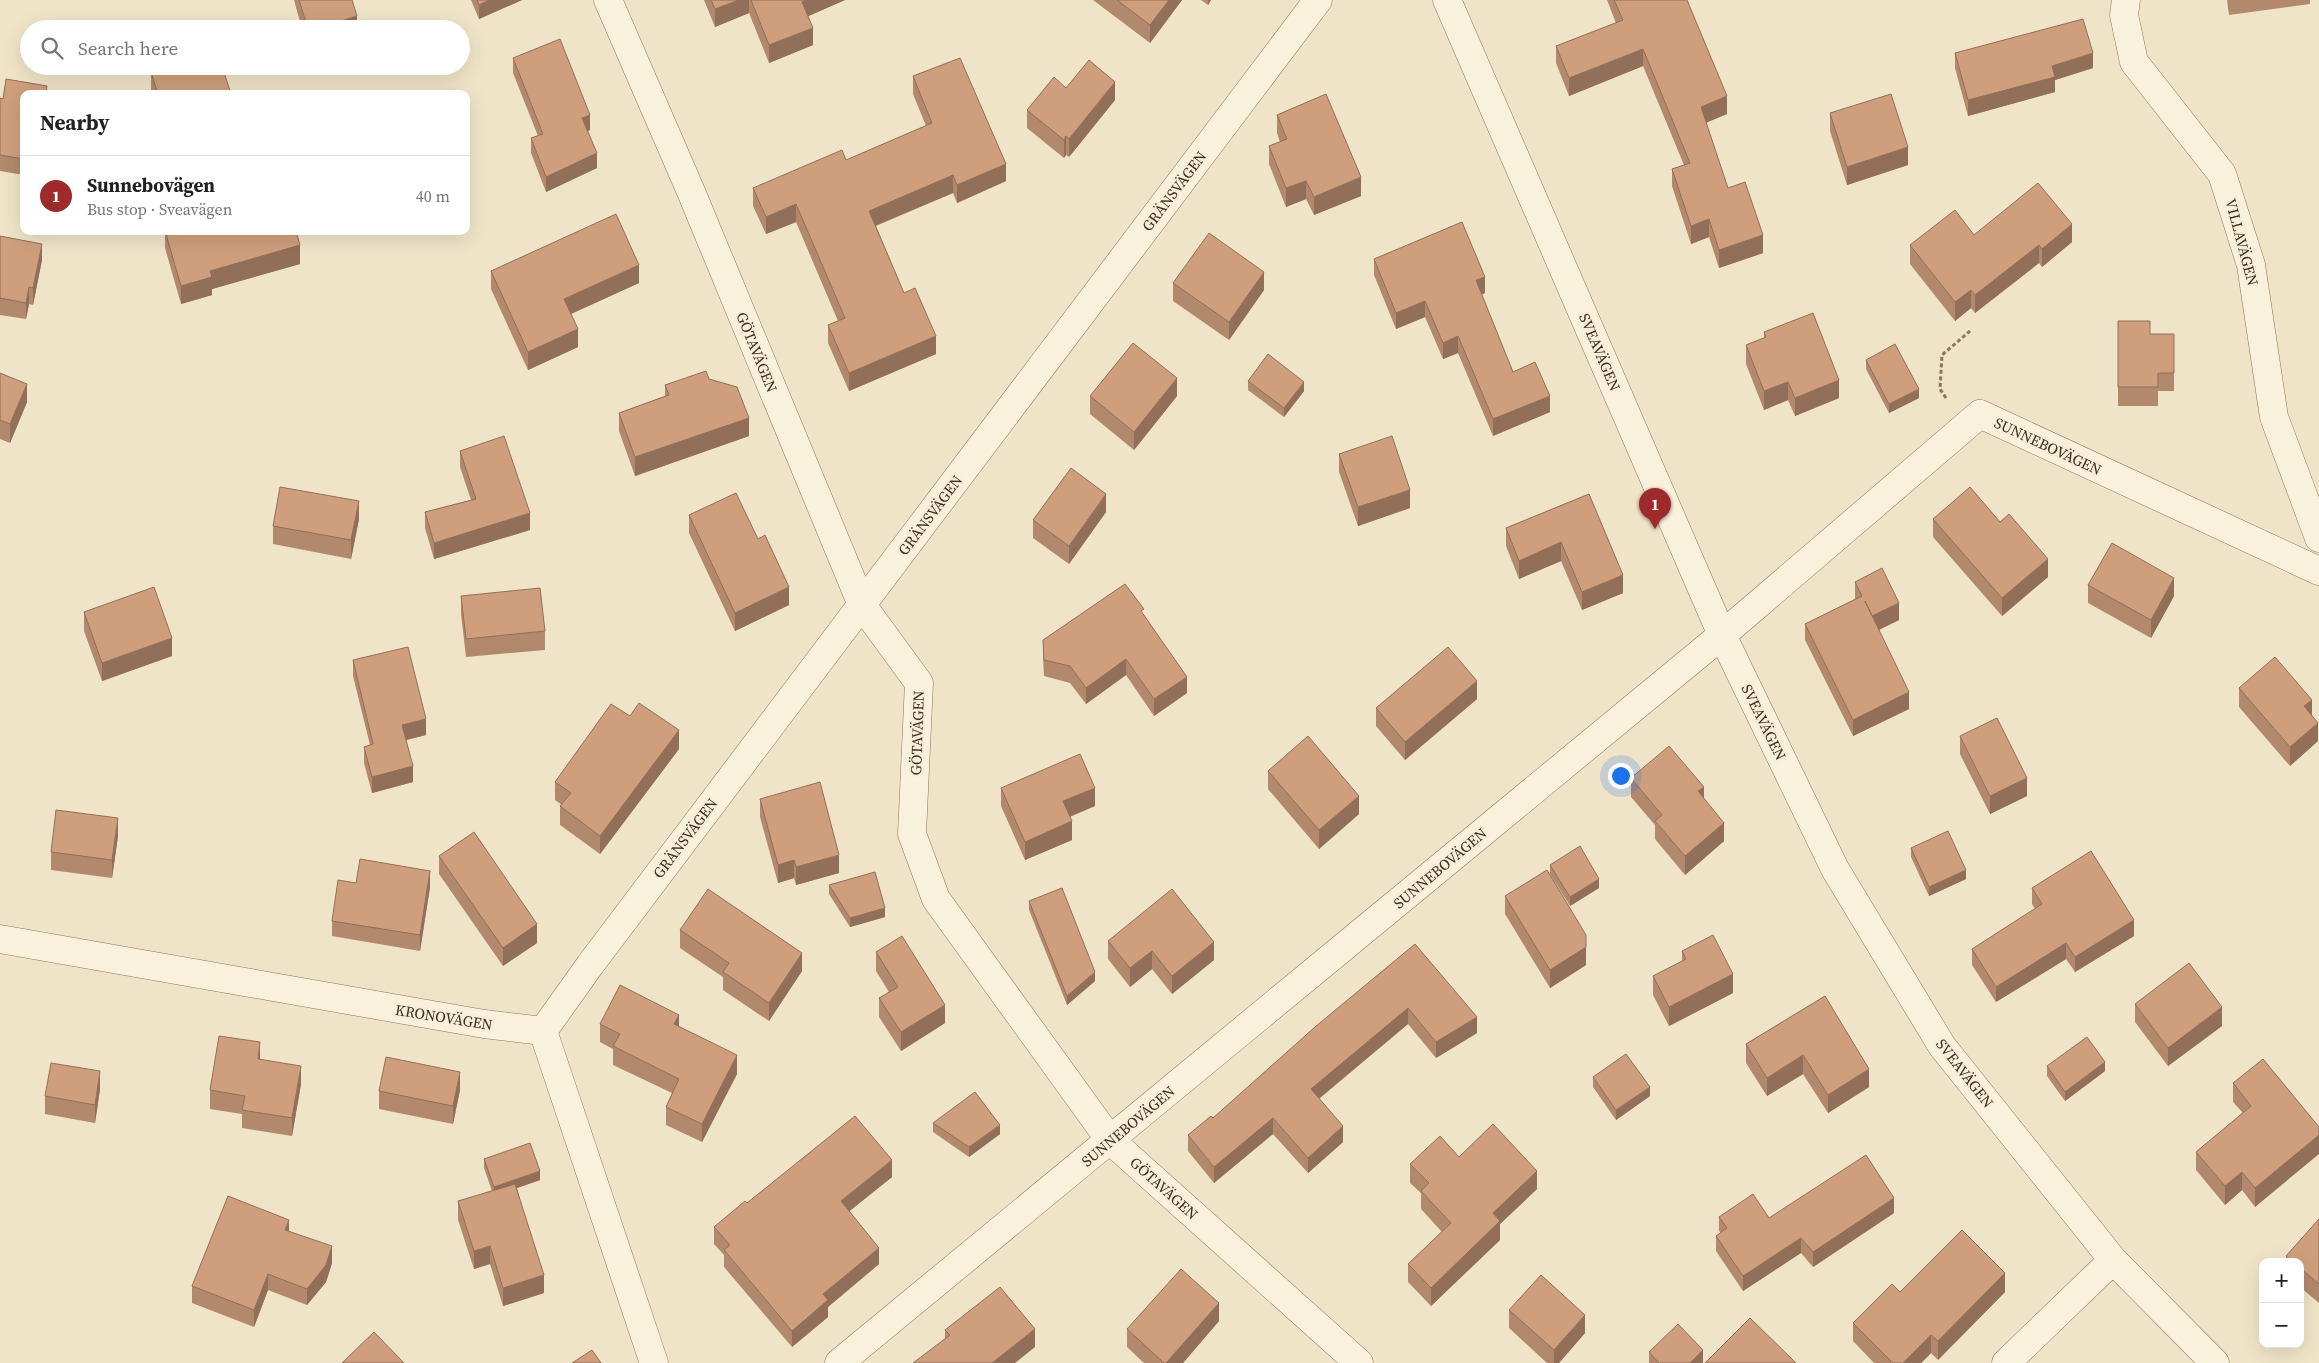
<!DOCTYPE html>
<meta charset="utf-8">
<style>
:root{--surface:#fff;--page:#f6f6f6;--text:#202124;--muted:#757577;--line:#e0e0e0;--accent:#9e2a2b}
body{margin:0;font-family:"Source Serif 4",serif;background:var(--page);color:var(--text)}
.controls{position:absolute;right:15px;bottom:15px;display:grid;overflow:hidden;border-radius:10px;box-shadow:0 5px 20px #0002}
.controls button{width:45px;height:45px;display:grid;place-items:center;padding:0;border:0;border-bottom:1px solid var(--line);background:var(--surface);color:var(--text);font:25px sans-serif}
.you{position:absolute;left:1620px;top:775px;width:18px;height:18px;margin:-12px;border:4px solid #fff;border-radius:50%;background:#1a73e8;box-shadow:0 0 0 8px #1a73e833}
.badge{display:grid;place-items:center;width:32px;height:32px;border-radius:50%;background:var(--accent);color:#fff;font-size:16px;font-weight:700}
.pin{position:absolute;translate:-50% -41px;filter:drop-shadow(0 1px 2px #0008)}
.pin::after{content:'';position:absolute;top:26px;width:18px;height:15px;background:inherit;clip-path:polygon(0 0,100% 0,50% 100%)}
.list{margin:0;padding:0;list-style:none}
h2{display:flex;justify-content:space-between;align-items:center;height:65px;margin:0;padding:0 20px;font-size:21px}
h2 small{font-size:16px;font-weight:400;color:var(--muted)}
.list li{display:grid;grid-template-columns:32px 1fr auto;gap:15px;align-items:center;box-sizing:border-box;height:80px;padding:0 20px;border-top:1px solid var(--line)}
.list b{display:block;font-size:19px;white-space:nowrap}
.list p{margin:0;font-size:16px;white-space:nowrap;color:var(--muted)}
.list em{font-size:16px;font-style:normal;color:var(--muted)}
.icon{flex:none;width:28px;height:28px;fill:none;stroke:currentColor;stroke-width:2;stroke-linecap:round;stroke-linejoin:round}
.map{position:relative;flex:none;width:2319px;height:1363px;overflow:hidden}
.search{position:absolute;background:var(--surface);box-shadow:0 5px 20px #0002;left:20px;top:20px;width:450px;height:55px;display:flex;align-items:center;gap:12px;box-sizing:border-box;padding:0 18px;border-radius:28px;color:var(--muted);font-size:19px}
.panel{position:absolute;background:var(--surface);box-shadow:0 5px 20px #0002;left:20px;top:90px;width:450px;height:145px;border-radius:10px}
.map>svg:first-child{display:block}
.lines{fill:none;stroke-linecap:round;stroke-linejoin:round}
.minor-casing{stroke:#8d765c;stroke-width:29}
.path{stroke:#8d765c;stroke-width:3;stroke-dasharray:4 2.5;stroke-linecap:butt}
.minor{stroke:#faf1dc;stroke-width:28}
.wall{fill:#b2896c}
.shaded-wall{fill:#916f58}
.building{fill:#cf9f7d;stroke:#916f58}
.labels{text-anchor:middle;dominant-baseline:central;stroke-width:5;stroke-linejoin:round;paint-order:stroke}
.street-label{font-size:15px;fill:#3d2e20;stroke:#f7eed8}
</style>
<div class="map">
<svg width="2319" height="1363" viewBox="0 0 2319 1363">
<rect width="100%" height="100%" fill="#f0e4c8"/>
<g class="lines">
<defs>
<path id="minor" d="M608,0L692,194L862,605L919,683L912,834L936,899L1110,1140L1359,1363
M1447,0L1722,635L1835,869L1942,1046L2113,1260L2215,1363
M2126,0L2124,15L2134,62L2222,174L2251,265L2274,417L2319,538
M0,939L484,1024L543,1031L654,1363
M543,1031L590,965L1318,0
M839,1363L1722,635L1980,414L2319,571
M2006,1363L2113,1260"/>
</defs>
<!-- minor casing -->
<use href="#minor" class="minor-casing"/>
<!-- path -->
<path class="path" d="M1946,398L1940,389L1942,355L1970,331"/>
<!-- minor -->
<use href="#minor" class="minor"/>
</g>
<!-- wall -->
<path class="wall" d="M294,0H352L357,29H302Z
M471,0H522L479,19Z
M704,0H845L808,16L813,45L769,63L749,13L715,27Z
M1093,0H1182L1150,43Z
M1201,0H1211L1208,5Z
M1607,0H1687L1727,114L1706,122L1728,188L1763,253L1719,268L1709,237L1691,244L1672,186V169L1684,165L1643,66L1569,96L1556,63V46L1616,23Z
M2227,0H2310V4L2229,15Z
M1955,53L2093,68L2055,80V92L1968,116L1955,68Z
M513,58L590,130L588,131L597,168L546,192L531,153V138L538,136L513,73Z
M151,72L231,94H152L151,91Z
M913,76L1006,181L957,203L953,193L876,226L904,293L936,354L849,391L828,343V325L838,321L796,222L766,234L753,206V188L846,160L926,126L913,94Z
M6,79L47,86V94H24V175L0,171V98L3,99Z
M1066,88L1115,100L1069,157L1066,155L1064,158L1027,128V110Z
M1830,113L1908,165L1847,185L1830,131Z
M1277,115L1361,196L1314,215L1306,199L1286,207L1269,164V146L1280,142L1277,133Z
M165,231H296L300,264L212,289V295L181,304L165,248Z
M1974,235L2072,242L2042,267L2039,263L1975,313L1971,308L1955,321L1910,264V245Z
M0,236L42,260L33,305L29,304L26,319L0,315Z
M1374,259L1485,293L1481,294L1513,372L1550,412L1493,436L1458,353L1443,359L1425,317L1396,329L1374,275Z
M491,271L639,283L571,314L578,347L528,370L491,289Z
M1173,283L1264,290L1229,340L1173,301Z
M2118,321L2150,334H2174V391H2158V406H2118Z
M1764,332L1839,398L1795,416L1788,400L1764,410L1746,364V345L1764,338Z
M1866,360L1919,398L1889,413L1866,369Z
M0,373L27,402L10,443L0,439Z
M709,379L749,436L635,476L619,431V413L665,396V385Z
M1248,381L1304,391L1284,417L1248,390Z
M1090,396H1177L1134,450L1090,414Z
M460,451L530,530L434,559L425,528V512L471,500L460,467Z
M1339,454L1410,508L1358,526L1339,472Z
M1589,494L1623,593L1582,610L1561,561L1519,579L1506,546V528Z
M1106,512L1069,564L1033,538V520Z
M689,515L758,539L789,605L735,631L689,533Z
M359,519L351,559L273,544V526Z
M1933,519L2048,577L2002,616L1933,537Z
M1855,582L1899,620L1879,630L1909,709L1853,736L1805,640V624L1855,599Z
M2088,585L2174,596L2151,638L2088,603Z
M461,596L545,631V650L466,657L461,614Z
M84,612L172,656L102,681L84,631Z
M1144,615L1187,693L1154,716L1126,675L1086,704L1070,683L1044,676L1043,656V640Z
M353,660L426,735L406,740L413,782L372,793L364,763V747L370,745L353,676Z
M2239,688L2312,715L2318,741L2290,766L2239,707Z
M1477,699L1405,760L1376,726V708Z
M1960,736L2027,796L1990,814L1960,754Z
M679,749L600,854L560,825V806L562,805L555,800V782Z
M1268,771L1359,814L1319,849L1268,789Z
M1631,778L1704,798L1724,841L1685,875L1655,839V825L1631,797Z
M1001,788L1095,806L1070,817L1072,840L1025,860L1001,806Z
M760,799L839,873L796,885L794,878L778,883L760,817Z
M118,836L112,878L51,870V852Z
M1911,848L1966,879L1929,896L1911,857Z
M439,856L537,943L503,966L439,874Z
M1550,865L1599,888L1570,906L1550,874Z
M356,883L430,887L420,951L332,936V921Z
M829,885L885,917L850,927L829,894Z
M2032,888L2134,936L2075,972L2066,959L1996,1002L1972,965V949L2035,909L2032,904Z
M1505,896L1586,965L1550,988L1505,914Z
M1029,901L1095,981L1067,1005L1029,910Z
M680,930L802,971L769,1021L723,990V977L680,948Z
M1108,941L1214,960L1172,994L1152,969L1130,987L1108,959Z
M1415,944L1477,1033L1436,1058L1408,1024L1319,1099L1343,1142L1308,1173L1273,1134L1214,1183L1188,1151V1135L1213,1118Z
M1682,951L1733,993L1669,1026L1653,995V976L1682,962Z
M876,952L945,1023L901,1051L879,1017V998L889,992L876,971Z
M1825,996L1869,1087L1828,1113L1803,1074L1767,1096L1746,1063V1044Z
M2135,1004L2222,1026L2168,1066L2135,1022Z
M600,1024L679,1027L737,1074L702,1142L666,1125V1107L672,1093L613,1065V1049L600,1042Z
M260,1059L301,1084L292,1136L242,1128V1114L210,1109V1090Z
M2047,1066L2105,1071L2065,1101L2047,1076Z
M1593,1077L1650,1096L1616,1120L1593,1087Z
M2233,1083L2319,1127L2255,1207L2242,1190L2225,1205L2196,1170V1152L2243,1113L2233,1102Z
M100,1089L95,1123L45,1114V1096Z
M460,1090L453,1124L379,1109V1091Z
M933,1123L1000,1134L969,1157L933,1132Z
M1459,1157L1537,1189L1500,1224V1240L1431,1306L1408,1282V1264L1442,1232L1421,1209V1193L1410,1183V1164Z
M484,1159L540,1180L517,1188L544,1293L503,1306L490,1264L474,1269L458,1220V1201L492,1191L484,1168Z
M892,1177L849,1211L879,1264L828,1307V1317L792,1347L724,1267V1255L714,1244V1227L747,1203Z
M1894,1213L1813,1267L1801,1253L1743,1291L1716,1251V1236L1721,1233L1719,1231V1217L1769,1218Z
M2319,1219V1303L2300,1287V1262H2286V1256Z
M289,1231L332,1263L326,1282L307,1305L268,1290L254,1327L192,1303V1286Z
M1900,1292H2005L1938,1360L1931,1353L1921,1363H1874L1853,1341V1323Z
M1509,1310L1585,1333L1559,1363H1547L1509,1328Z
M1219,1321L1183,1363H1144L1127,1347V1329Z
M945,1330L1035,1347L945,1339Z
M1649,1352L1703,1363H1649Z"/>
<!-- shaded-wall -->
<path class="shaded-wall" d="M489,0H522L479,19V5Z
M739,0H749V13L715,27V9Z
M806,0H845L802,19V2Z
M1169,0H1182L1150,43V25Z
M1208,0H1211L1208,5Z
M357,16V29H315Z
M813,28V45L769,63V45Z
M1643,49V66L1569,96V78Z
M2093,53V68L2055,80V92L1968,116V100L2052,66Z
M1115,82V100L1069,157V139Z
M1727,96V114L1701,125V107Z
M590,115V130L582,133V118Z
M1066,136V155L1064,158V140Z
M1908,147V165L1847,185V167Z
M597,153V168L546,192V177Z
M1006,164V181L957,203V185Z
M953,175V193L869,228V211Z
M1361,177V196L1314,215V197Z
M1306,181V199L1286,207V188Z
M796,204V222L766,234V217Z
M1709,219V237L1691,244V226Z
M2072,224V242L2042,267V249Z
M1763,235V253L1719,268V250Z
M42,244V260L33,305V288Z
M300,245V264L212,289V295L181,304V286L210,271Z
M2039,245V263L1975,313V295Z
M639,265V283L564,317V299Z
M1264,272V290L1229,340V322Z
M1485,277V293L1476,297V280Z
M29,287V304L26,319V303Z
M1971,290V308L1955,321V302Z
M1425,301V317L1396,329V313Z
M578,329V347L528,370V352Z
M936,336V354L849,391V373Z
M1458,336V353L1443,359V343Z
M1177,378V396L1134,450V432Z
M1839,380V398L1795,416V398Z
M1304,382V391L1284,417V408Z
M1788,382V400L1764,410V391Z
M27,384V402L10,443V424Z
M1919,389V398L1889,413V404Z
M1550,396V412L1493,436V419Z
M749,418V436L635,476V457Z
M1410,490V508L1358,526V507Z
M1106,494V512L1069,564V546Z
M359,501V519L351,559V540Z
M530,513V530L434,559V543Z
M1561,542V561L1519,579V561Z
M2048,559V577L2002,616V598Z
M1623,575V593L1582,610V592Z
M2174,578V596L2151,638V620Z
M789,587V605L735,631V613Z
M1899,603V620L1872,633V616Z
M172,638V656L102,681V663Z
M1126,659V675L1086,704V688Z
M1187,677V693L1154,716V699Z
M1477,681V699L1405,760V742Z
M1909,692V709L1853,736V720Z
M2312,700V718L2304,706Z
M426,719V735L402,741V725Z
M2318,723V741L2290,766V747Z
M679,730V749L600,854V836Z
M413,766V782L372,793V777Z
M2027,778V796L1990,814V796Z
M1704,787V805L1698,791Z
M1095,788V806L1063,819V801Z
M1359,796V814L1319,849V830Z
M118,818V836L112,878V860Z
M1072,821V840L1025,860V842Z
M1724,823V841L1685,875V856Z
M839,855V873L796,885V867Z
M794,860V878L778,883V865Z
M1966,870V879L1929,896V887Z
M430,871V887L420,951V935Z
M1599,879V888L1570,906V897Z
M885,908V917L850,927V918Z
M2134,920V936L2075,972V957Z
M537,924V943L503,966V948Z
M1214,942V960L1172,994V976Z
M2066,943V959L1996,1002V987Z
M1586,947V965L1550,988V970Z
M1152,951V969L1130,987V968Z
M802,953V971L769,1021V1003Z
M1095,972V981L1067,1005V996Z
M1733,974V993L1669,1026V1007Z
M945,1005V1023L901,1051V1032Z
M2222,1007V1026L2168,1066V1048Z
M1408,1008V1024L1311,1105V1089Z
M679,1015V1033L674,1024Z
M1477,1017V1033L1436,1058V1042Z
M260,1042V1061L258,1059Z
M737,1055V1074L702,1142V1124Z
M1803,1055V1074L1767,1096V1078Z
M2105,1062V1071L2065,1101V1092Z
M301,1066V1084L292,1136V1118Z
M1869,1069V1087L1828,1113V1095Z
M100,1071V1089L95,1123V1105Z
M460,1072V1090L453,1124V1106Z
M1650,1087V1096L1616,1120V1110Z
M1273,1118V1134L1214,1183V1167Z
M1000,1125V1134L969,1157V1147Z
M1343,1126V1142L1308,1173V1158Z
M2319,1135V1154L2255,1207V1188Z
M892,1160V1177L841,1218V1201Z
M540,1171V1180L494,1196V1187Z
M1537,1171V1189L1500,1224V1240L1431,1306V1288L1493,1213Z
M2242,1172V1190L2225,1205V1186Z
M1894,1198V1213L1813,1267V1252Z
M289,1220V1236L285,1230Z
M1801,1238V1253L1743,1291V1276Z
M332,1246V1263L326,1282L307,1305V1289Z
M490,1246V1264L474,1269V1251Z
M879,1248V1264L828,1307V1317L792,1347V1331L823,1294Z
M2005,1273V1292L1938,1360V1341Z
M268,1274V1290L254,1327V1310Z
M544,1275V1293L503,1306V1288Z
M1219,1303V1321L1183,1363H1166Z
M1585,1315V1333L1559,1363H1554V1350Z
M1035,1329V1347L1015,1363H992Z
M1931,1335V1353L1921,1363H1903Z
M1703,1350V1363H1690Z"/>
<!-- building -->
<path class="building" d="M299,0H352L357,16L315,29H308Z
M477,0H489L479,5Z
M711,0H739L715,9Z
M751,0H806L802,2L813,28L769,45Z
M1117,0H1169L1150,25Z
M1614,0H1687L1727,96L1701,107L1728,188L1745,182L1763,235L1719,250L1709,219L1691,226L1672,169L1690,163L1643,49L1569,78L1556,46L1623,20Z
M2083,19L2093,53L2052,66L2055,77L1968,100L1955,53Z
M560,39L590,115L582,118L597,153L546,177L531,138L543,134L513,58Z
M960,58L1006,164L957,185L953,175L869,211L904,293L915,288L936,336L849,373L828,325L845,318L796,204L766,217L753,188L842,150L846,160L932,123L913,76Z
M1089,60L1115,82L1069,139L1066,136L1064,140L1027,110L1054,77L1066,88Z
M169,66H222L231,94H158L151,72Z
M6,79L47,86L46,94H24V159L0,155V98L3,99Z
M1326,94L1361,177L1314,197L1306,181L1286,188L1269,146L1287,139L1277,115Z
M1891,94L1908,147L1847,167L1830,113Z
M2038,183L2072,224L2042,249L2039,245L1975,295L1971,290L1955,302L1910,245L1955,210L1974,235Z
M616,214L639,265L564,299L578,329L528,352L491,271Z
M1462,222L1485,277L1476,280L1513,372L1535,362L1550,396L1493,419L1458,336L1443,343L1425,301L1396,313L1374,259Z
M165,231H296L300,245L210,271L212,277L181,286Z
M1209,233L1264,272L1229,322L1173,283Z
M0,236L42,244L33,288L29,287L26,303L0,298Z
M1813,313L1839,380L1795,398L1788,382L1764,391L1746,345L1766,337L1764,332Z
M2118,321H2150V334H2174V373H2158V387H2118Z
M1133,343L1177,378L1134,432L1090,396Z
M1895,344L1919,389L1889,404L1866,360Z
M1268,354L1304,382L1284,408L1248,381Z
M706,371L709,379L737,387L749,418L635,457L619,413L669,395L665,385Z
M0,373L27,384L10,424L0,420Z
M504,436L530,513L434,543L425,512L476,499L460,451Z
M1392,436L1410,490L1358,507L1339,454Z
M1071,468L1106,494L1069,546L1033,520Z
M280,487L359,501L351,540L273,526Z
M1970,487L2000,522L2009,514L2048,559L2002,598L1933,519Z
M736,493L758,539L765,535L789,587L735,613L689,515Z
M1589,494L1623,575L1582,592L1561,542L1519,561L1506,528Z
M2112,543L2174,578L2151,620L2088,585Z
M1882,568L1899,603L1872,616L1865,601L1909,692L1853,720L1805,624L1862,596L1855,582Z
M1125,584L1144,609L1141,611L1187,677L1154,699L1126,659L1086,688L1070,666L1044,660L1043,640Z
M154,587L172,638L102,663L84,612Z
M540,588L545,631L466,639L461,596Z
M408,647L426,719L402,725L413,766L372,777L364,747L373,744L353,660Z
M1448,647L1477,681L1405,742L1376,708Z
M2275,657L2312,700L2304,706L2318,723L2290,747L2239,688Z
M639,703L679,730L600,836L560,806L571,793L555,782L611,704L630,716Z
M1997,718L2027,778L1990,796L1960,736Z
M1308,736L1359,796L1319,830L1268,771Z
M1669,746L1704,787L1698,791L1724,823L1685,856L1655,821L1662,815L1631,778Z
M1080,754L1095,788L1063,801L1072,821L1025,842L1001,788Z
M820,782L839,855L796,867L794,860L778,865L760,799Z
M56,810L118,818L112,860L51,852Z
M1948,831L1966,870L1929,887L1911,848Z
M474,832L537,924L503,948L439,856Z
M1580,846L1599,879L1570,897L1550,865Z
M2091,851L2134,920L2075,957L2066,943L1996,987L1972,949L2042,904L2032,888Z
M360,859L430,871L420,935L332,921L338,880L356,883Z
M1547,870L1586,935V947L1550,970L1505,896Z
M875,872L885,908L850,918L829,885Z
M1062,888L1095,972L1067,996L1029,901Z
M708,889L802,953L769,1003L723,972L729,963L680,930Z
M1172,889L1214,942L1172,976L1152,951L1130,968L1108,941Z
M1713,935L1733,974L1669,1007L1653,976L1686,959L1682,951Z
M902,936L945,1005L901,1032L879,998L898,987L876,952Z
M1415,944L1477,1017L1436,1042L1408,1008L1311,1089L1343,1126L1308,1158L1273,1118L1214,1167L1188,1135L1211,1116L1213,1118L1315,1027Z
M2189,963L2222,1007L2168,1048L2135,1004Z
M620,985L679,1015L674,1024L737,1055L702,1124L666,1107L679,1079L613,1046L620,1034L600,1024Z
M1825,996L1869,1069L1828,1095L1803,1055L1767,1078L1746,1044Z
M219,1036L260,1042L258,1059L301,1066L292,1118L242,1110L245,1096L210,1090Z
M2087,1037L2105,1062L2065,1092L2047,1066Z
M1626,1054L1650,1087L1616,1110L1593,1077Z
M386,1057L460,1072L453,1106L379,1091Z
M2263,1059L2319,1127V1135L2255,1188L2242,1172L2225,1186L2196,1152L2251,1106L2233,1083Z
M51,1063L100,1071L95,1105L45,1096Z
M975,1092L1000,1125L969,1147L933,1123Z
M855,1116L892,1160L841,1201L879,1248L823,1294L828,1300L792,1331L724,1250L730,1245L714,1227L745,1201L747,1203Z
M1493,1124L1537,1171L1493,1213L1500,1221L1431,1288L1408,1264L1451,1223L1421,1191L1429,1183L1410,1164L1440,1136L1459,1157Z
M530,1143L540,1171L494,1187L484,1159Z
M1866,1155L1894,1198L1813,1252L1801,1238L1743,1276L1716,1236L1727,1228L1719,1217L1753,1194L1769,1218Z
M515,1184L544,1275L503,1288L490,1246L474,1251L458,1201Z
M228,1196L289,1220L285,1230L332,1246L326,1265L307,1289L268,1274L254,1310L192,1286Z
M2319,1219V1284L2300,1268V1262H2292L2286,1256Z
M1962,1230L2005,1273L1938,1341L1931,1335L1903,1363H1893L1853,1323L1892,1284L1900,1292Z
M1181,1269L1219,1303L1166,1363H1164L1127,1329Z
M1541,1275L1585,1315L1554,1350L1509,1310Z
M1000,1287L1035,1329L992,1363H913L950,1335L945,1330Z
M1750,1318L1796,1363H1705Z
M1678,1324L1703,1350L1690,1363H1659L1649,1352Z
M374,1332L404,1363H342Z
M592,1350L601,1363H572Z"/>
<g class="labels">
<!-- street labels -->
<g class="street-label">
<text transform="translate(1174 191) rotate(-53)">GRÄNSVÄGEN</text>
<text transform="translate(2242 242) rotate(75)">VILLAVÄGEN</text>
<text transform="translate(757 352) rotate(68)">GÖTAVÄGEN</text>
<text transform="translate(1600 352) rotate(67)">SVEAVÄGEN</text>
<text transform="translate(2048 446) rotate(25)">SUNNEBOVÄGEN</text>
<text transform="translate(930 515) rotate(-53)">GRÄNSVÄGEN</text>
<text transform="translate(1764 722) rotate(64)">SVEAVÄGEN</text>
<text transform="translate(917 733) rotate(-88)">GÖTAVÄGEN</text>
<text transform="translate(685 838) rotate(-53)">GRÄNSVÄGEN</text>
<text transform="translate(1440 868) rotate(-40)">SUNNEBOVÄGEN</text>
<text transform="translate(444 1017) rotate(9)">KRONOVÄGEN</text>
<text transform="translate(1965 1073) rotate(52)">SVEAVÄGEN</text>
<text transform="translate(1128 1126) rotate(-40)">SUNNEBOVÄGEN</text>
<text transform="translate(1164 1188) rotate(42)">GÖTAVÄGEN</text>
</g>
</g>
</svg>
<div class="controls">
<button>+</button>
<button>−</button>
</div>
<div class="you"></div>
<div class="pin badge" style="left:1655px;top:529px">1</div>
<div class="search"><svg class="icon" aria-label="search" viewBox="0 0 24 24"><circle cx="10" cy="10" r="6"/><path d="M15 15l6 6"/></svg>Search here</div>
<section class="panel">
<h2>Nearby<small></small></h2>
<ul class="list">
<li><span class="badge">1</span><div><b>Sunnebovägen</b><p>Bus stop · Sveavägen</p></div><em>40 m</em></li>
</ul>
</section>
</div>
